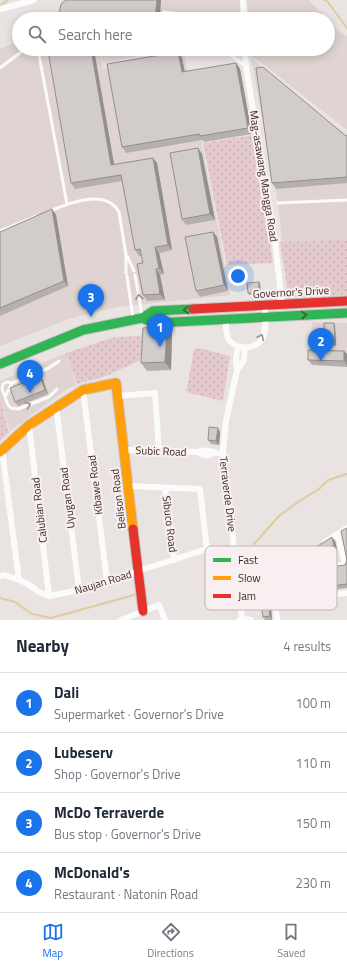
<!DOCTYPE html>
<meta charset="utf-8">
<style>
:root{--surface:#fff;--page:#f6f6f7;--text:#1f2937;--muted:#747a83;--line:#e0e1e3;--accent:#1a73e8}
body{margin:0;font-family:"Titillium Web",sans-serif;background:var(--page);color:var(--text)}
.you{position:absolute;left:238px;top:276px;width:14px;height:14px;margin:-10px;border:3px solid #fff;border-radius:50%;background:#1a73e8;box-shadow:0 0 0 6px #1a73e833}
.badge{display:grid;place-items:center;width:26px;height:26px;border-radius:50%;background:var(--accent);color:#fff;font-size:13px;font-weight:700}
.pin{position:absolute;translate:-50% -33px;filter:drop-shadow(0 1px 2px #0008)}
.pin::after{content:'';position:absolute;top:21px;width:14px;height:12px;background:inherit;clip-path:polygon(0 0,100% 0,50% 100%)}
.list{margin:0;padding:0;list-style:none}
h2{display:flex;justify-content:space-between;align-items:center;height:52px;margin:0;padding:0 16px;font-size:17px}
h2 small{font-size:13px;font-weight:400;color:var(--muted)}
.list li{display:grid;grid-template-columns:26px 1fr auto;gap:12px;align-items:center;box-sizing:border-box;height:60px;padding:0 16px;border-top:1px solid var(--line)}
.list b{display:block;font-size:15px;white-space:nowrap}
.list p{margin:0;font-size:13px;white-space:nowrap;color:var(--muted)}
.list em{font-size:13px;font-style:normal;color:var(--muted)}
.icon{flex:none;width:22px;height:22px;fill:none;stroke:currentColor;stroke-width:2;stroke-linecap:round;stroke-linejoin:round}
.map{position:relative;flex:none;width:347px;height:620px;overflow:hidden}
.search{position:absolute;background:var(--surface);box-shadow:0 2px 10px #0003;left:12px;right:12px;top:12px;height:44px;display:flex;align-items:center;gap:10px;box-sizing:border-box;padding:0 14px;border-radius:22px;color:var(--muted);font-size:15px}
.sheet{height:292px;background:var(--surface)}
nav{display:flex;justify-content:space-around;align-items:center;box-sizing:border-box;height:56px;border-top:1px solid var(--line);background:var(--surface);font-size:11px;color:var(--muted)}
nav a{display:grid;justify-items:center;gap:2px}
nav .on{color:var(--accent)}
.map>svg:first-child{display:block}
.built{fill:#dfd4d2}
.grass{fill:url(#grass-dots)}
.lines{fill:none;stroke-linecap:round;stroke-linejoin:round}
.stream{stroke:#ddcc9d;stroke-width:2}
.fast-casing{stroke:#c9c1be;stroke-width:11}
.slow-casing{stroke:#c9c1be;stroke-width:11}
.jam-casing{stroke:#c9c1be;stroke-width:11}
.lane{stroke:#fcfbfb;stroke-width:3}
.street{stroke:#fcfbfb;stroke-width:6}
.fast{stroke:#30b455;stroke-width:9}
.slow{stroke:#ff9f0a;stroke-width:9}
.jam{stroke:#e5322d;stroke-width:9}
.wall{fill:#b5afae}
.shaded-wall{fill:#938f8d}
.building{fill:#d2ccca;stroke:#938f8d}
.oneway{stroke:#9d928c}
.oneway2{stroke:#386034}
.labels{text-anchor:middle;dominant-baseline:central;stroke-width:4;stroke-linejoin:round;paint-order:stroke}
.street-label{font-size:11px;fill:#3e281e;stroke:#f8f0f0}
.key{fill:#f8f0f0;stroke:#c0b4b1;stroke-width:1}
.key-label{font-size:11px;fill:#3e281e}
</style>
<div class="map">
<svg width="347" height="620" viewBox="0 0 347 620">
<defs>
<pattern id="grass-dots" width="8" height="8" patternUnits="userSpaceOnUse"><rect width="8" height="8" fill="#e4cacd"/><path d="M2 2h.1M6 6h.1" fill="none" stroke="#c5aeb0" stroke-width="1.8" stroke-linecap="round"/></pattern>
</defs>
<rect width="100%" height="100%" fill="#e9e3e2"/>
<!-- built -->
<path class="built" d="M74,0H240L241,19H58Z
M247,0H308L328,19H249Z
M328,19L336,29L347,36V130L267,67L252,57L251,49H328Z
M19,41V49H50V52L51,49H99L103,69L184,53L221,243L230,295L118,307L90,313L69,319L0,346V49Z
M100,49H172L103,63Z
M251,58L347,136V296L288,299L278,203Z
M312,322L347,323V356L311,355Z
M66,353L76,385L64,391L10,431L0,398V381Z"/>
<!-- grass -->
<path class="grass" d="M253,135L273,263L227,265L203,143Z
M347,240V294L289,298L280,242Z
M147,335L145,358L106,376L77,384L66,353L111,338Z
M198,348L230,356L223,401L186,392L194,350Z
M0,399L9,432L0,441Z"/>
<g class="lines">
<!-- stream -->
<path class="stream" d="M324,0L327,1L347,28
M0,6L8,0
M254,544L279,516L298,502L319,489L328,480L347,474
M0,598L15,602L32,614L51,618L134,595"/>
<defs>
<path id="fast" d="M142,318L155,323L347,313
M0,364L83,330L142,318L153,311L193,309"/>
<path id="slow" d="M0,452L29,425L83,390L116,383L133,529"/>
<path id="jam" d="M193,309L347,301
M133,529L143,611"/>
</defs>
<!-- fast casing -->
<use href="#fast" class="fast-casing"/>
<!-- slow casing -->
<use href="#slow" class="slow-casing"/>
<!-- jam casing -->
<use href="#jam" class="jam-casing"/>
<!-- lane -->
<path class="lane" d="M164,12L179,14L185,19
M32,49L36,50L39,55L67,204
M223,49L245,66
M0,68L25,49
M278,203L347,200
M50,211C69,203 106,188 119,212L126,255V273
M0,231L37,216
M127,256L134,271
M135,275L142,315
M127,276L133,318
M57,389L49,397L18,409L11,408L8,405L2,389L3,384L7,382L12,383L49,368L59,361
M5,397L12,383"/>
<!-- street -->
<path class="street" d="M243,0L244,19
M0,9L34,0
M245,49L246,67L275,242L282,304
M226,318C226,325 225,334 229,340C237,350 254,350 262,339C267,331 265,315 265,305
M237,371L236,358L238,347
M83,390L107,581
M117,396L155,393L159,451
M56,406L79,590
M29,425L49,596
M2,450L19,580
M124,450L198,452C207,448 213,453 223,454
M198,452C203,456 207,457 213,453
M165,488L174,560
M338,534L345,565L338,566
M325,542L347,528
M293,562L298,572L307,571
M0,576L5,575L19,580L28,584L39,592L49,596L79,590L207,549L200,489L128,486
M275,602L347,593
M242,619L223,450L226,421L233,388L237,371L244,360L245,348
M121,620L159,605L165,620
M239,620L242,619L251,620
M277,620L273,574L311,551"/>
<!-- fast -->
<use href="#fast" class="fast"/>
<!-- slow -->
<use href="#slow" class="slow"/>
<!-- jam -->
<use href="#jam" class="jam"/>
</g>
<!-- wall -->
<path class="wall" d="M63,49H93L94,50L114,164L157,163L172,250L159,253L164,274L160,275L165,300L147,301L143,295V263L142,256H139L135,250L122,181L75,189L71,183Z
M182,58L185,72L236,63L240,69L252,134L204,142L202,140L126,153L122,147Z
M347,135V183L276,189L272,183Z
M198,148L202,154L215,220L186,225L182,219Z
M52,209L56,215L68,286L0,316V232Z
M213,232L217,237L228,291L200,297L196,291Z
M259,282L260,284L261,295H249L248,293Z
M335,325L336,346H326L325,344Z
M167,326L172,334L171,370L147,371L141,363Z
M344,351L347,354V367L312,365L308,360Z
M40,376L43,380L48,394L18,406L15,402Z
M220,432L219,445L211,444L208,440Z
M347,528V588L280,597L277,593L296,572L345,565L347,560Z
M335,541L337,549L312,565L305,554Z
M266,577L269,581L272,620H265L263,617Z"/>
<!-- shaded-wall -->
<path class="shaded-wall" d="M157,0H161L160,19H155Z
M91,49H93L94,50L115,170L111,165Z
M178,52L182,58L186,78L182,72Z
M236,63L240,69L252,134L248,128Z
M198,148L202,154L215,220L210,214Z
M153,158L157,163L172,250L168,245Z
M52,209L56,215L68,286L64,281Z
M213,232L217,237L228,291L224,285Z
M155,247L159,253L164,274L159,268Z
M156,269L160,275L165,300L160,294Z
M259,282L260,284L261,295L259,293Z
M334,323L335,325L336,346L335,344Z
M167,326L172,334L171,370L165,362Z
M344,351L347,354V365L344,361Z
M40,376L43,380L48,394L45,390Z
M218,428L220,432L219,445L216,441Z
M332,537L335,541L337,549L334,545Z
M266,577L269,581L272,620L270,616Z"/>
<!-- building -->
<path class="building" d="M66,0H157L155,19H58L61,4Z
M63,49H91L111,165L153,158L168,245L155,247L159,268L156,269L160,294L143,295L137,264L143,263L140,249L135,250L121,175L71,183L48,51Z
M178,52L182,72L236,63L248,128L200,136L199,134L122,147L107,64Z
M263,67L346,136L347,135V177L272,183L256,68Z
M198,148L210,214L182,219L170,153Z
M52,209L64,281L0,308V232Z
M213,232L224,285L196,291L185,237Z
M259,282V293H248L247,283Z
M324,323H334L335,344H325Z
M167,326L165,362L141,363L143,328Z
M308,350L344,351V361L308,360Z
M40,376L45,390L15,402L10,388Z
M209,427L218,428L216,441L208,440Z
M347,528V584L277,593L275,573L291,570L296,572L345,565L347,560L341,531Z
M332,537L334,545L309,561L305,554Z
M266,577L270,616L263,617L257,578Z"/>
<!-- one-way arrows -->
<defs><path id="oneway-chevron" d="M-2-3.5L2.5 0L-2 3.5" fill="none" stroke-width="1.6" stroke-linecap="round" stroke-linejoin="round"/></defs>
<g class="oneway">
<use href="#oneway-chevron" transform="translate(139 297) rotate(-100)"/>
<use href="#oneway-chevron" transform="translate(261 337) rotate(-64)"/>
<use href="#oneway-chevron" transform="translate(28 405) rotate(-21)"/>
</g>
<g class="oneway2">
<use href="#oneway-chevron" transform="translate(186 310) rotate(177)"/>
<use href="#oneway-chevron" transform="translate(304 315) rotate(-3)"/>
</g>
<g class="labels">
<!-- street labels -->
<g class="street-label">
<text transform="translate(264 176) rotate(81)">Mag-asawang Mangga Road</text>
<text transform="translate(291 292) rotate(-3)">Governor's Drive</text>
<text transform="translate(161 451) rotate(2)">Subic Road</text>
<text transform="translate(95 485) rotate(-97)">Kibawe Road</text>
<text transform="translate(228 494) rotate(83)">Terraverde Drive</text>
<text transform="translate(67 498) rotate(-97)">Uyugan Road</text>
<text transform="translate(118 499) rotate(-97)">Belison Road</text>
<text transform="translate(39 510) rotate(-97)">Calubian Road</text>
<text transform="translate(170 524) rotate(83)">Sibuco Road</text>
<text transform="translate(103 582) rotate(-17)">Naujan Road</text>
</g>
</g>
<!-- legend -->
<rect x="205" y="546" width="132" height="64" rx="6" class="key"/>
<rect x="213" y="558" width="18" height="4" fill="#30b455"/>
<rect x="213" y="576" width="18" height="4" fill="#ff9f0a"/>
<rect x="213" y="594" width="18" height="4" fill="#e5322d"/>
<g class="key-label">
<text x="238" y="564">Fast</text>
<text x="238" y="582">Slow</text>
<text x="238" y="600">Jam</text>
</g>
</svg>
<div class="you"></div>
<div class="pin badge" style="left:160px;top:347px">1</div>
<div class="pin badge" style="left:321px;top:361px">2</div>
<div class="pin badge" style="left:91px;top:317px">3</div>
<div class="pin badge" style="left:30px;top:393px">4</div>
<div class="search"><svg class="icon" aria-label="search" viewBox="0 0 24 24"><circle cx="10" cy="10" r="6"/><path d="M15 15l6 6"/></svg>Search here</div>
</div>
<section class="sheet">
<h2>Nearby<small>4 results</small></h2>
<ul class="list">
<li><span class="badge">1</span><div><b>Dali</b><p>Supermarket · Governor's Drive</p></div><em>100 m</em></li>
<li><span class="badge">2</span><div><b>Lubeserv</b><p>Shop · Governor's Drive</p></div><em>110 m</em></li>
<li><span class="badge">3</span><div><b>McDo Terraverde</b><p>Bus stop · Governor's Drive</p></div><em>150 m</em></li>
<li><span class="badge">4</span><div><b>McDonald's</b><p>Restaurant · Natonin Road</p></div><em>230 m</em></li>
</ul>
</section>
<nav>
<a class="on"><svg class="icon" aria-label="map" viewBox="0 0 24 24"><path d="M3 6l6-2 6 2 6-2v14l-6 2-6-2-6 2zM9 4v14M15 6v14"/></svg>Map</a>
<a><svg class="icon" aria-label="directions" viewBox="0 0 24 24"><path d="M12 3l9 9-9 9-9-9zM9 14v-3h6M13 9l2 2-2 2"/></svg>Directions</a>
<a><svg class="icon" aria-label="saved" viewBox="0 0 24 24"><path d="M7 4h10v16l-5-4-5 4z"/></svg>Saved</a>
</nav>
